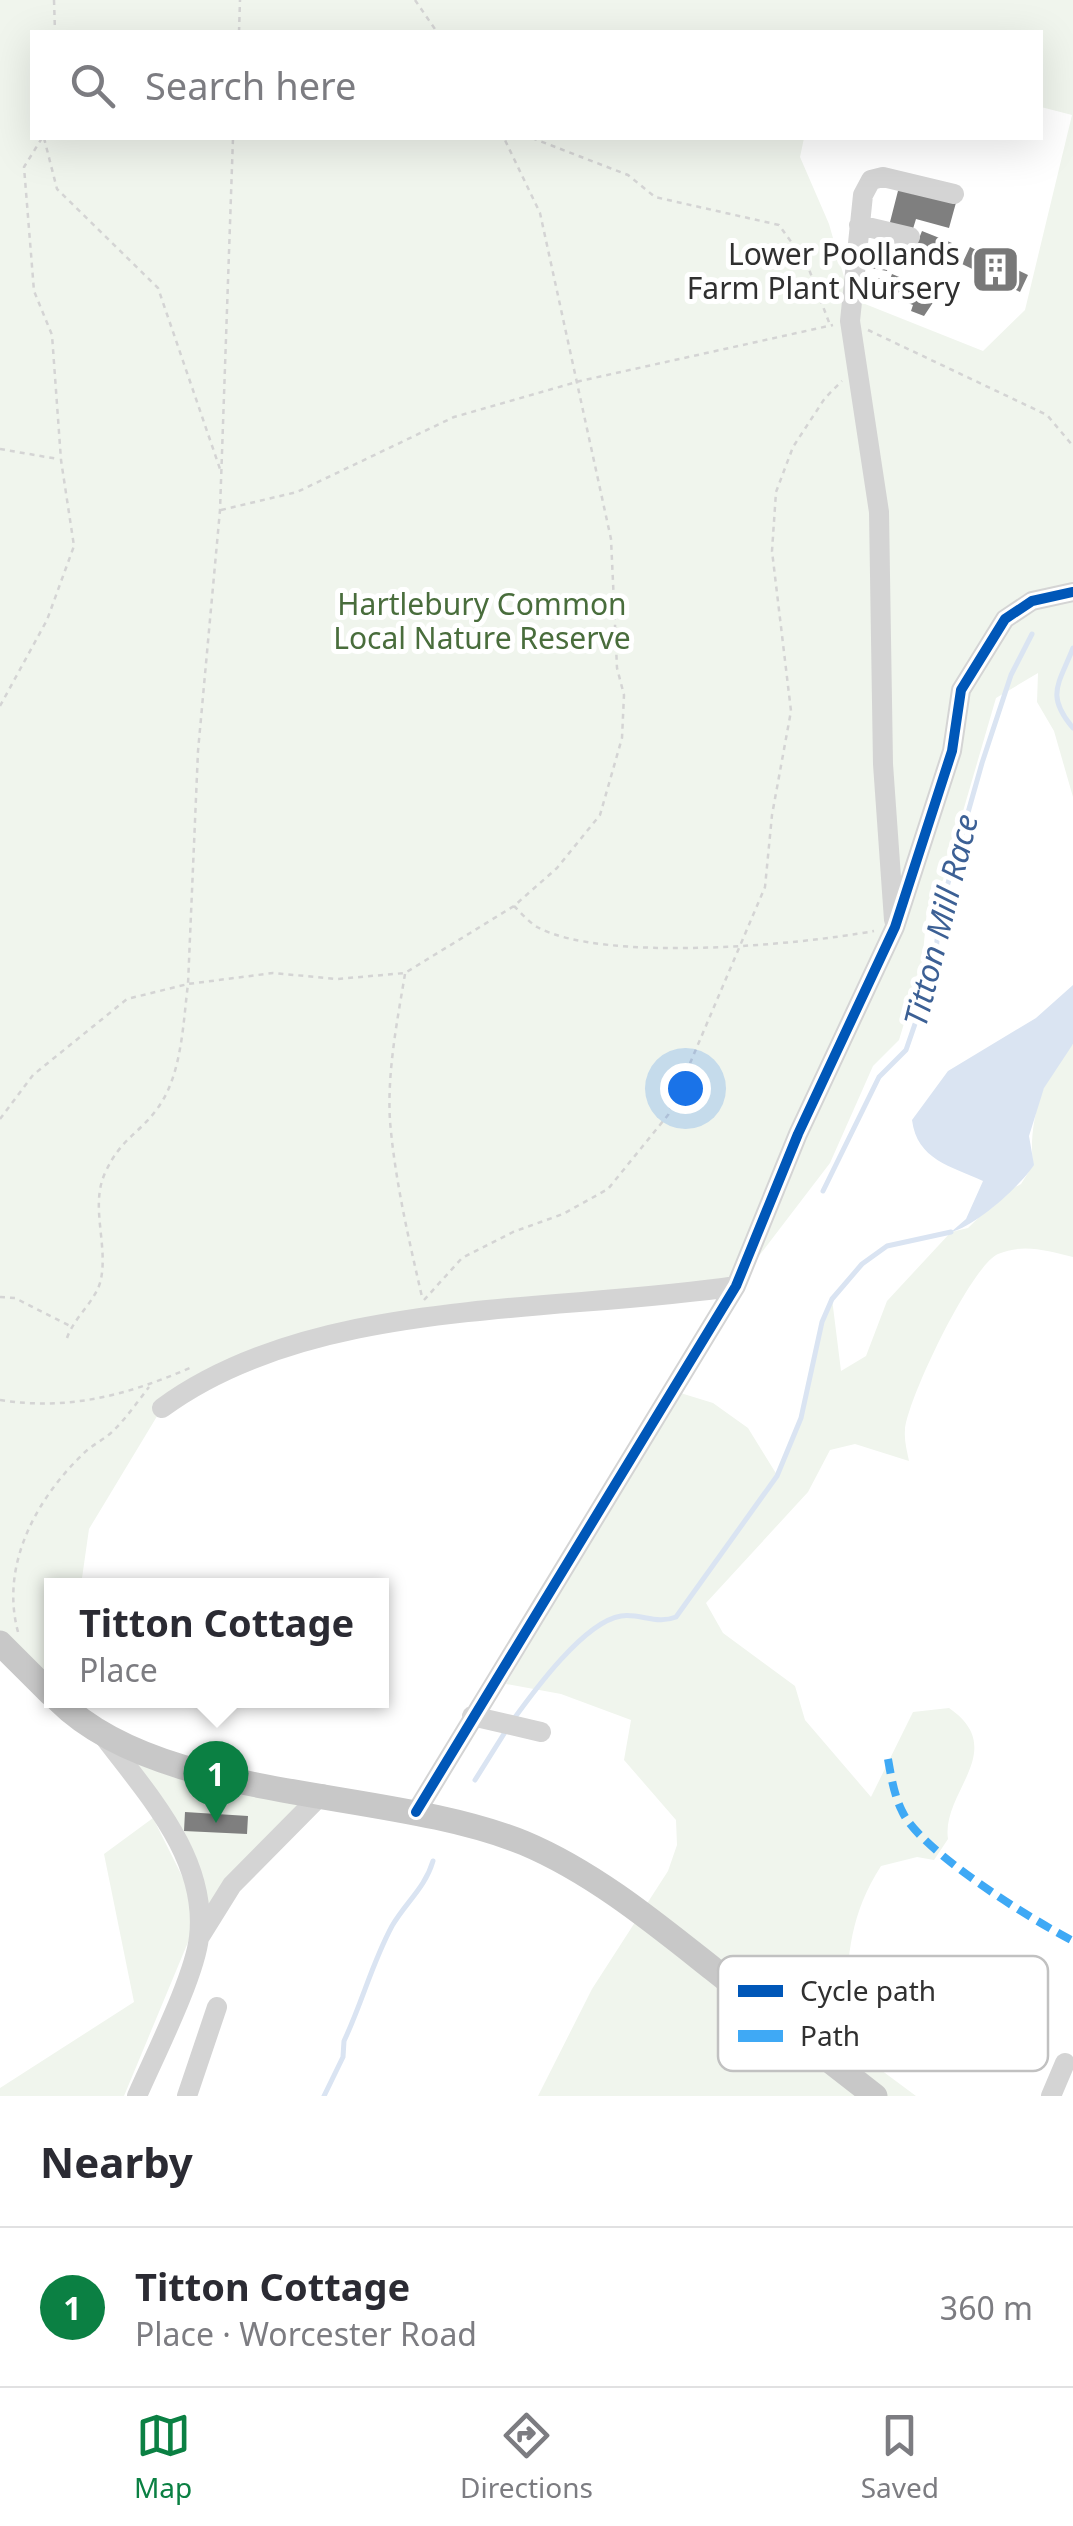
<!DOCTYPE html>
<meta charset="utf-8">
<style>
:root{--surface:#fff;--page:#f2f2f3;--text:#2b2b33;--muted:#7c7c81;--line:#e1e1e2;--accent:#0b8043}
body{margin:0;font-family:"Noto Sans",sans-serif;background:var(--page);color:var(--text)}
.you{position:absolute;left:685px;top:1088px;width:35px;height:35px;margin:-25px;border:8px solid #fff;border-radius:50%;background:#1a73e8;box-shadow:0 0 0 15px #1a73e833}
.badge{display:grid;place-items:center;width:65px;height:65px;border-radius:50%;background:var(--accent);color:#fff;font-size:32px;font-weight:700}
.pin{position:absolute;translate:-50% -82px;filter:drop-shadow(0 2px 5px #0008)}
.pin::after{content:'';position:absolute;top:52px;width:35px;height:30px;background:inherit;clip-path:polygon(0 0,100% 0,50% 100%)}
.popup{position:absolute;left:44px;top:1578px;width:345px;height:130px;box-sizing:border-box;display:grid;place-content:center;border-radius:0px;background:var(--surface);filter:drop-shadow(0 2px 8px #0005);font-size:32px;white-space:nowrap;color:var(--muted)}
.popup b{font-size:38px;color:var(--text)}
.popup::after{content:'';position:absolute;left:50%;top:100%;margin-left:-20px;border:20px solid transparent;border-top-color:var(--surface)}
.list{margin:0;padding:0;list-style:none}
h2{display:flex;justify-content:space-between;align-items:center;height:130px;margin:0;padding:0 40px;font-size:42px}
h2 small{font-size:32px;font-weight:400;color:var(--muted)}
.list li{display:grid;grid-template-columns:65px 1fr auto;gap:30px;align-items:center;box-sizing:border-box;height:160px;padding:0 40px;border-top:2px solid var(--line)}
.list b{display:block;font-size:38px;white-space:nowrap}
.list p{margin:0;font-size:32px;white-space:nowrap;color:var(--muted)}
.list em{font-size:32px;font-style:normal;color:var(--muted)}
.icon{flex:none;width:55px;height:55px;fill:none;stroke:currentColor;stroke-width:2;stroke-linecap:round;stroke-linejoin:round}
.map{position:relative;flex:none;width:1073px;height:2096px;overflow:hidden}
.search{position:absolute;background:var(--surface);box-shadow:0 10px 40px #0002;left:30px;right:30px;top:30px;height:110px;display:flex;align-items:center;gap:25px;box-sizing:border-box;padding:0 35px;border-radius:0px;color:var(--muted);font-size:38px}
.sheet{height:290px;background:var(--surface)}
nav{display:flex;justify-content:space-around;align-items:center;box-sizing:border-box;height:140px;border-top:2px solid var(--line);background:var(--surface);font-size:28px;color:var(--muted)}
nav a{display:grid;justify-items:center;gap:5px}
nav .on{color:var(--accent)}
.map>svg:first-child{display:block}
.green{fill:#f0f5ed;fill-rule:evenodd}
.water{fill:#dae4f2}
.lines{fill:none;stroke-linecap:round;stroke-linejoin:round}
.stream{stroke:#dae4f2;stroke-width:5}
.building{fill:#7f7f7f}
.path{stroke:#d4d4d4;stroke-width:2.5;stroke-dasharray:5 5;stroke-linecap:butt}
.minor{stroke:#d4d4d4;stroke-width:20}
.major{stroke:#c8c8c8;stroke-width:25}
.quiet{stroke:#3fa9f5;stroke-width:8;stroke-dasharray:15 8;stroke-linecap:butt}
.cycleway-casing{stroke:#fff;stroke-width:16}
.cycleway{stroke:#0057b8;stroke-width:10}
.labels{text-anchor:middle;dominant-baseline:central;stroke-width:10;stroke-linejoin:round;paint-order:stroke}
.poi-label{font-size:30px;fill:#303030;stroke:#fff;text-anchor:end}
.park-label{font-size:30px;fill:#496d3c;stroke:#fff}
.water-label{font-size:32px;font-style:italic;fill:#3c6095;stroke:#fff}
.key{fill:#fff;stroke:#c1c1c1;stroke-width:2.5}
.key-label{font-size:28px;fill:#303030}
</style>
<div class="map">
<svg width="1073" height="2096" viewBox="0 0 1073 2096">
<rect width="100%" height="100%" fill="#fff"/>
<!-- green -->
<path class="green" d="M0,0H1073V797L1054,731L1037,702L1038,673L996,698L943,880L927,910L922,964L899,1040L873,1066L830,1163L736,1286L341,1332L162,1408L89,1529L81,1585L51,1586V1694L0,1643ZM32,32H1040L1041,107L1072,115L1025,310L983,351L850,298L829,224L800,157L804,138H32Z
M1073,1044V1257C1047,1251 1024,1243 998,1254C971,1266 907,1400 905,1430C904,1440 907,1451 909,1461L855,1444L830,1450L808,1492L706,1603L723,1633L795,1686L805,1720L871,1797L913,1712L949,1708C1010,1750 941,1792 948,1839L934,1860L917,1857L881,1866C846,1920 846,1970 847,2032L881,2070L916,2096H538L592,1989L668,1871L677,1845L676,1820L624,1760L631,1720L561,1694L506,1684L674,1391L713,1403L748,1428L777,1475L801,1418L822,1322L832,1299L841,1371L866,1356L887,1301L951,1232L968,1228L1004,1193L1021,1184L1033,1165C1028,1123 1042,1074 1073,1044Z
M130,1750L322,1794L199,1938L197,1897Z
M153,1818L190,1892L191,1935L124,2096H0V2088L134,2002L104,1854Z"/>
<!-- water -->
<path class="water" d="M1073,985V1044L1044,1088L1029,1136L1034,1165C1020,1186 976,1226 951,1232L966,1219L983,1181C951,1166 917,1160 912,1120L948,1071L1036,1018Z"/>
<g class="lines">
<!-- stream -->
<path class="stream" d="M1073,648C1059,684 1045,695 1073,728
M823,1191L879,1077L906,1050L935,966L939,915L982,763L1011,675L1032,634
M513,1720C534,1691 584,1622 621,1616C641,1613 656,1625 676,1617L777,1476L801,1418L822,1322L832,1299L862,1264L887,1246L951,1232
M475,1780L507,1729
M324,2096L343,2057L344,2041C362,2003 372,1963 392,1926C406,1902 425,1888 433,1861"/>
</g>
<!-- building -->
<path class="building" d="M900,183L957,199L949,228L916,219L912,232L889,226Z
M922,231L952,243L948,253L929,245L925,255L914,251Z
M877,239L893,242L887,271L871,268Z
M970,247L1028,275L1020,292L962,264Z
M892,274L904,279L901,285L920,292L923,285L933,289L930,295L936,298L924,316L911,311L913,305L874,290L878,278L889,282Z
M185,1812L248,1816L247,1834L184,1831Z"/>
<g class="lines">
<!-- path -->
<path class="path" d="M54,0L55,32
M415,0L437,32
M239,32L240,0
M44,138L57,189L158,288L220,469
M532,138L628,175L655,197L779,225L807,264L830,325
M868,330L1047,415L1073,446
M0,449L58,459
M221,510L297,492L454,417L580,381L833,325
M0,706L47,620L74,546L61,460L52,335L34,291L24,167L42,138
M514,906C521,913 529,922 537,927C604,963 798,945 874,931
M405,974C397,1022 387,1073 390,1121C395,1181 409,1240 422,1297
M0,1119L33,1075L127,999L188,984L198,751L220,510L233,138
M0,1297L15,1298L70,1326
M424,1300L462,1258L513,1232L563,1214L608,1189L668,1115L765,887L772,815L791,711L772,551L776,492L793,447L825,398L842,381
M67,1338C74,1317 97,1300 101,1279C108,1244 90,1206 105,1173C121,1138 138,1135 157,1109C182,1076 183,1023 188,984L273,973L337,979L405,973L514,906L557,868L600,815L622,738L624,695L617,668L611,539L540,213L504,138
M0,1400C69,1411 128,1395 192,1367
M18,1632C0,1565 36,1499 84,1453C93,1444 106,1439 115,1429C127,1417 138,1401 149,1387"/>
<!-- minor -->
<path class="minor" d="M859,225L910,237
M894,920L883,764L879,512L850,321L863,195L871,180L883,177L954,194
M162,1408C314,1296 556,1314 736,1286
M472,1716L541,1732
M105,1738C148,1795 208,1859 199,1937C195,1976 154,2057 137,2096
M416,1812L736,1286L798,1134L895,927L952,751L961,690L1005,619L1032,601L1073,592
M199,1938L232,1885L322,1794
M187,2096L217,2007
M1051,2096L1065,2063"/>
<!-- major -->
<path class="major" d="M0,1643L51,1694
M58,1700C161,1803 387,1787 524,1843C593,1872 655,1923 713,1969C767,2012 821,2054 875,2096"/>
<!-- quiet -->
<path class="quiet" d="M888,1759C891,1776 894,1795 902,1811C920,1851 1032,1920 1073,1941"/>
<defs>
<path id="cycleway" d="M416,1812L736,1286L798,1134L895,927L952,751L961,690L1005,619L1032,601L1073,592"/>
</defs>
<!-- cycleway casing -->
<use href="#cycleway" class="cycleway-casing"/>
<!-- cycleway -->
<use href="#cycleway" class="cycleway"/>
</g>
<!-- icons -->
<defs>
<symbol id="building-square" viewBox="-11 -11 22 22"><rect x="-9" y="-9" width="18" height="18" rx="4" fill="#787878" stroke="#fff"/><path d="M-4-6H4V6H1V3H-1V6H-4ZM-2.5-4.3h1.7v1.8h-1.7ZM.8-4.3h1.7v1.8H.8ZM-2.5-1h1.7V.8h-1.7ZM.8-1h1.7V.8H.8Z" fill="#fff"/></symbol>
</defs>
<g fill-rule="evenodd">
<use href="#building-square" x="968" y="242" width="55" height="55"/>
</g>
<g class="labels">
<!-- poi labels -->
<g class="poi-label">
<text x="960" y="253">Lower Poollands<tspan x="960" dy="34">Farm Plant Nursery</tspan></text>
</g>
<!-- park labels -->
<g class="park-label">
<text x="482" y="603">Hartlebury Common<tspan x="482" dy="34">Local Nature Reserve</tspan></text>
</g>
<!-- water labels -->
<g class="water-label">
<text transform="translate(940 920) rotate(-76)">Titton Mill Race</text>
</g>
</g>
<!-- legend -->
<rect x="718" y="1956" width="330" height="115" rx="15" class="key"/>
<rect x="738" y="1985" width="45" height="12" fill="#0057b8"/>
<rect x="738" y="2030" width="45" height="12" fill="#3fa9f5"/>
<g class="key-label">
<text x="800" y="2001">Cycle path</text>
<text x="800" y="2046">Path</text>
</g>
</svg>
<div class="you"></div>
<div class="pin badge" style="left:216px;top:1823px">1</div>
<div class="popup"><b>Titton Cottage</b>Place</div>
<div class="search"><svg class="icon" aria-label="search" viewBox="0 0 24 24"><circle cx="10" cy="10" r="6"/><path d="M15 15l6 6"/></svg>Search here</div>
</div>
<section class="sheet">
<h2>Nearby<small></small></h2>
<ul class="list">
<li><span class="badge">1</span><div><b>Titton Cottage</b><p>Place · Worcester Road</p></div><em>360 m</em></li>
</ul>
</section>
<nav>
<a class="on"><svg class="icon" aria-label="map" viewBox="0 0 24 24"><path d="M3 6l6-2 6 2 6-2v14l-6 2-6-2-6 2zM9 4v14M15 6v14"/></svg>Map</a>
<a><svg class="icon" aria-label="directions" viewBox="0 0 24 24"><path d="M12 3l9 9-9 9-9-9zM9 14v-3h6M13 9l2 2-2 2"/></svg>Directions</a>
<a><svg class="icon" aria-label="saved" viewBox="0 0 24 24"><path d="M7 4h10v16l-5-4-5 4z"/></svg>Saved</a>
</nav>
